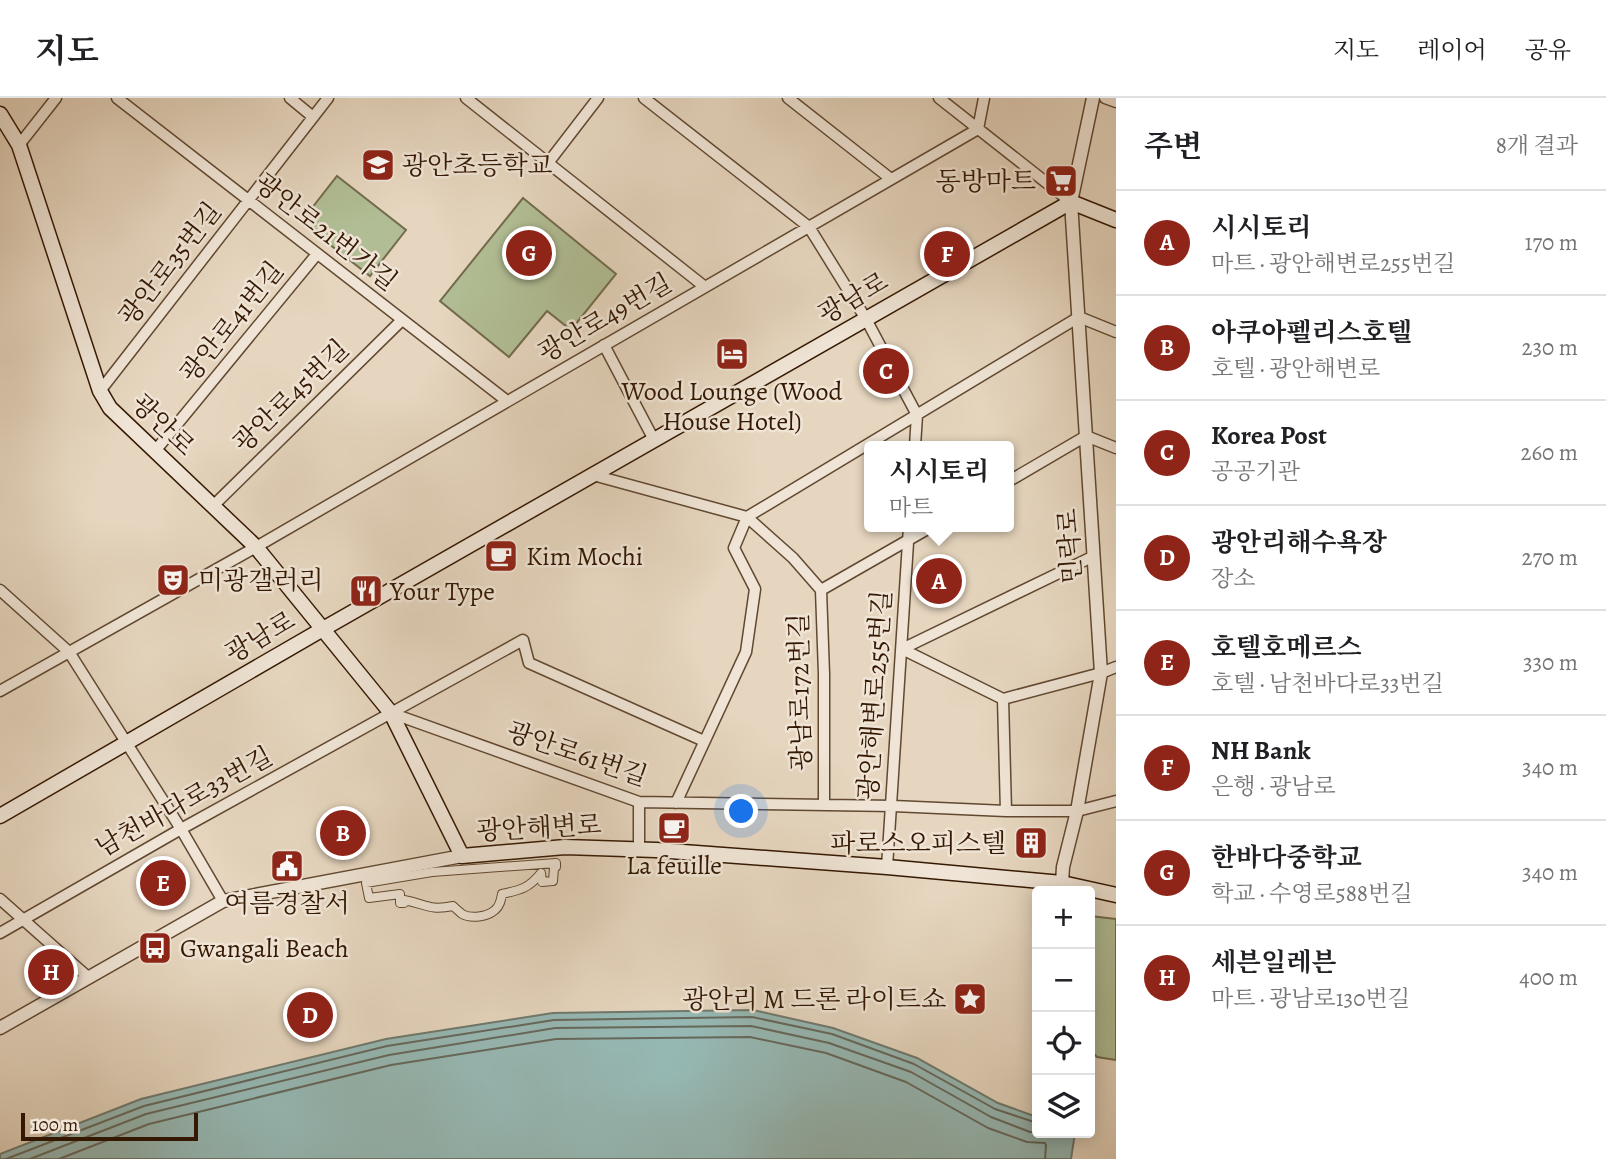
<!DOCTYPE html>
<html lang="ko">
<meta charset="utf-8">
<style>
:root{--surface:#fff;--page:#f6f6f6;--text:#202124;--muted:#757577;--line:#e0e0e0;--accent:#8f2418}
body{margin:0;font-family:Alegreya,"Noto Serif KR",serif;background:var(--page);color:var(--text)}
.controls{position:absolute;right:21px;bottom:21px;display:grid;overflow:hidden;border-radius:7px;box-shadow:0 4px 18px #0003}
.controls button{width:63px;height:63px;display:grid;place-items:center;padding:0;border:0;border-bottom:2px solid var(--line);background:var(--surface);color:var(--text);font:35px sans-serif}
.scale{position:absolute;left:21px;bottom:18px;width:177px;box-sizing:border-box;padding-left:7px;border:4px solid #351802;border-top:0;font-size:19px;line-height:24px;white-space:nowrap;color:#351802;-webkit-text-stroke:5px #efe4d5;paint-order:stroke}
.you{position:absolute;left:742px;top:714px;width:24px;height:24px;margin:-18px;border:5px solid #fff;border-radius:50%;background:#1a73e8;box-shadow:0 0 0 10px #1a73e833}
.badge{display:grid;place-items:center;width:46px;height:46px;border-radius:50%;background:var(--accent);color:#fff;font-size:23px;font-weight:700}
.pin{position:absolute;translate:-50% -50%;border:4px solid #fff;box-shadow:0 2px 7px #0006}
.popup{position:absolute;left:864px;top:343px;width:150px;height:91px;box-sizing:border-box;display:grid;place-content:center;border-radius:7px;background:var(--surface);filter:drop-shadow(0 2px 5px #0005);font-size:23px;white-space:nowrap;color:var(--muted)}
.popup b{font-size:26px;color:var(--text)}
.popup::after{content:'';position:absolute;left:50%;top:100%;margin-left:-14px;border:14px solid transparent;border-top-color:var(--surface)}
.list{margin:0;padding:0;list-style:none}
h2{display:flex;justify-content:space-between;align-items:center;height:91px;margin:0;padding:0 28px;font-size:30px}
h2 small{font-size:23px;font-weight:400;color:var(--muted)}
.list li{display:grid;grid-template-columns:46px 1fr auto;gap:21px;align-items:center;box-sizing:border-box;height:105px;padding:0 28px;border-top:2px solid var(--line)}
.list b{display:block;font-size:26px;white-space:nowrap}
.list p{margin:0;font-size:23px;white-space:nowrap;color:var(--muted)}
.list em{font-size:23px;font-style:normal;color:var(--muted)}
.icon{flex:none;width:38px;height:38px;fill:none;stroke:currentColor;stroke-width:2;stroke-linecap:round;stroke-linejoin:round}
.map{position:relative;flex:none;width:1116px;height:1061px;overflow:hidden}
header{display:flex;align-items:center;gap:42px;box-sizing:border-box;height:98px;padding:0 35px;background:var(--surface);border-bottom:2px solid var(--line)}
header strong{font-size:33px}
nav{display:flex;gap:38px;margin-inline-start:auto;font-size:24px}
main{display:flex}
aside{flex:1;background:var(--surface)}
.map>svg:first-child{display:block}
.green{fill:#b1be95;stroke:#736b4c;stroke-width:2}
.water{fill:#96b9b5;stroke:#6f796d;stroke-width:2}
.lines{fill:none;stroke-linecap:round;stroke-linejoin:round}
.shore{stroke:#66685c;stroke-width:2}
.pedestrian-casing{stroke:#614831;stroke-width:10}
.minor-casing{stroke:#614831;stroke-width:13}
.tertiary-casing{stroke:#614831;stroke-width:15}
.secondary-casing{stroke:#351802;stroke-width:17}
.pedestrian{stroke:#efe4d5;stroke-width:8}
.minor{stroke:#efe4d5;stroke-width:10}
.tertiary{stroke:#efe4d5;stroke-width:12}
.secondary{stroke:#efe4d5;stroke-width:14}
.labels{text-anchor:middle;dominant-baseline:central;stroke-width:5;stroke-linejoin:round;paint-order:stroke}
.poi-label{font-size:26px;fill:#351802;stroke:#efe4d5;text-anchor:start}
.street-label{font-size:26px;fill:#351802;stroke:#efe4d5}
</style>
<header>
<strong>지도</strong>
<nav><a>지도</a><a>레이어</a><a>공유</a></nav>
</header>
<main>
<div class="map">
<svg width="1116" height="1061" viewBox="0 0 1116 1061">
<rect width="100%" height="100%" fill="#e6d6bf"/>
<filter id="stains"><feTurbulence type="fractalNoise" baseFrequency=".00286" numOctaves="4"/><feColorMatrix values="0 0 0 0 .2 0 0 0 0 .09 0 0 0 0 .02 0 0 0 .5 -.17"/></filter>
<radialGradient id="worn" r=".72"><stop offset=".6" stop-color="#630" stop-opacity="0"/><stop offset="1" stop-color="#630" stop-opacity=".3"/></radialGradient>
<!-- green -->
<path class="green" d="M337,78L406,132L370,178L301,124Z
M523,100L616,176L571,232L547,213L509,259L440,203Z
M1090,818L1116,821V962L1097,959L1094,956L1093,944L1090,939Z"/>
<!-- water -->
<path class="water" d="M753,912L833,930L917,960L998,1005L1037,1019V1035H1075L1071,1061H0V1056L141,1001L386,941L553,915Z"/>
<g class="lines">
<!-- shore -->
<path class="shore" d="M6,1061L144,1008L387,948L554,922L752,919L832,936L914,966L995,1011L1037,1025
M30,1061L146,1016L389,957L555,930L751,928L829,945L911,974L991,1019L1030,1034H1037
M59,1061L149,1026L391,967L556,941L750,939L826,955L906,984L988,1030L1027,1044L1045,1045L1046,1047L1045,1061"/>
<defs>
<path id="pedestrian" d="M556,765V769L554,770L553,783L542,784L541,775C529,790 521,792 502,796C501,802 500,808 495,812C487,819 471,821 462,816C462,816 454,809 453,808C429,813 426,806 404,802V805H400V796L369,800L366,785L432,774Z"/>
<path id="minor" d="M117,0L507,303
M290,0L313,19
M466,0L705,189
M644,0L809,129L866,221L917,317L915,348
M788,0L891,81
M939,0L1071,104
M1105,0L1116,4
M19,47L56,0
M548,65L598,0
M604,247L654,342
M100,293L328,0
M155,353L317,156
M593,377L747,419L793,460L821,492L824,576V707
M1009,383L1086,338L1116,350
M213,408L402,222
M0,492L69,554L181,731L223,803
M821,492L931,429
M902,551L1003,601L1101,575L1116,569
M902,551L1094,458
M0,593L256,449L978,31L984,0
M1003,601L1006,713
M391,615L639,704L893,708L1006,713H1077L1116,703
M639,704V752
M676,705L746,554L755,491L734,450L747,419L1079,219L1116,234
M887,769L909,429
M0,801L89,880
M0,835L181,731L523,542L529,565L704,643"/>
<path id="tertiary" d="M1062,785L1063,769L1077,713L1101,575L1071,104L1093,0
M0,930L223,803L462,758"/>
<path id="secondary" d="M0,16L19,47L100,293L110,310L256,449L391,615L462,758L565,749L656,752L887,769L1062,785L1116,797
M0,718L323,531L1071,104L1116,122"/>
</defs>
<!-- pedestrian casing -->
<use href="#pedestrian" class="pedestrian-casing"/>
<!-- minor casing -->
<use href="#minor" class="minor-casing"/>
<!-- tertiary casing -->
<use href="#tertiary" class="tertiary-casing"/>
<!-- secondary casing -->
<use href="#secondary" class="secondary-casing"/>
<!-- pedestrian -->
<use href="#pedestrian" class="pedestrian"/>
<!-- minor -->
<use href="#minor" class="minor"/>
<!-- tertiary -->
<use href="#tertiary" class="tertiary"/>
<!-- secondary -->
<use href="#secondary" class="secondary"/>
</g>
<!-- icons -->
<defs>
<symbol id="school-square" viewBox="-11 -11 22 22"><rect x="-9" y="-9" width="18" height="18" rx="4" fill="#8f2418" stroke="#efe4d5"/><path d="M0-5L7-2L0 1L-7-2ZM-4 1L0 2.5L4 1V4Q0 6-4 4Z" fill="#fff"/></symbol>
<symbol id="supermarket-square" viewBox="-11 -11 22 22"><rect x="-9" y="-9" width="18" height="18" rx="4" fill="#8f2418" stroke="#efe4d5"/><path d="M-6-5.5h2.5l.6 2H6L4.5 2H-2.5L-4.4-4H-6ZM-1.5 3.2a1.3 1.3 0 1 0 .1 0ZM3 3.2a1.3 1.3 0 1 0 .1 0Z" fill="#fff"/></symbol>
<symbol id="hotel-square" viewBox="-11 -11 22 22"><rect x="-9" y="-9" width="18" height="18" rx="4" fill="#8f2418" stroke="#efe4d5"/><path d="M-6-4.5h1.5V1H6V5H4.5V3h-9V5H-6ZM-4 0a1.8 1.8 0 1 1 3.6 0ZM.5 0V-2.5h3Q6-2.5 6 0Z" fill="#fff"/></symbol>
<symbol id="cafe-square" viewBox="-11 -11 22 22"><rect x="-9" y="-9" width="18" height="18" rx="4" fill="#8f2418" stroke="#efe4d5"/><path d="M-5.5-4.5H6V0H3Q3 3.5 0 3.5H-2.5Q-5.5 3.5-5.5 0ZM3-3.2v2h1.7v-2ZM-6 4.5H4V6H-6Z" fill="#fff"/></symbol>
<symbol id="theatre-square" viewBox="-11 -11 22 22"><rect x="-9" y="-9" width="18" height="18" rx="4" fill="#8f2418" stroke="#efe4d5"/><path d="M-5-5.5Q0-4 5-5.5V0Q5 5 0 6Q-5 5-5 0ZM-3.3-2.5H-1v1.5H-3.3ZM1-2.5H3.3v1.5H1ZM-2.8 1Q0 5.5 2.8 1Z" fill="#fff"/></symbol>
<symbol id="restaurant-square" viewBox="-11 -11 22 22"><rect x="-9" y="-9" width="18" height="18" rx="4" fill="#8f2418" stroke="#efe4d5"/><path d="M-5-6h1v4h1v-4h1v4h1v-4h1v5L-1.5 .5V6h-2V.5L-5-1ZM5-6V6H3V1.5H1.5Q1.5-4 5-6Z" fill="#fff"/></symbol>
<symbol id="building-square" viewBox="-11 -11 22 22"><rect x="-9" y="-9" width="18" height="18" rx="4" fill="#8f2418" stroke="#efe4d5"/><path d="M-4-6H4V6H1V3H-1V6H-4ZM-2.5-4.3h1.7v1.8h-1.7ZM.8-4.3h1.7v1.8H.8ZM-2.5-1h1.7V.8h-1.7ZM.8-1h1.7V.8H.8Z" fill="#fff"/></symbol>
<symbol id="civic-square" viewBox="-11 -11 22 22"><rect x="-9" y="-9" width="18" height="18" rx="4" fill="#8f2418" stroke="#efe4d5"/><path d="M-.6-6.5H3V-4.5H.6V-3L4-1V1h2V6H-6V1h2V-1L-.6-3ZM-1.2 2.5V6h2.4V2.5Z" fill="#fff"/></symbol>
<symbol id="bus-square" viewBox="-11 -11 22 22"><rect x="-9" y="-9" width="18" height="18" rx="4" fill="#8f2418" stroke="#efe4d5"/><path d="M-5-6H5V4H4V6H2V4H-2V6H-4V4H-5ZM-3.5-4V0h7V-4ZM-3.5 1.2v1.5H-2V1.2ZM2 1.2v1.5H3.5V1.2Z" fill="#fff"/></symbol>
<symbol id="sight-square" viewBox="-11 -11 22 22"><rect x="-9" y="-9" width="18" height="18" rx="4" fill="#8f2418" stroke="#efe4d5"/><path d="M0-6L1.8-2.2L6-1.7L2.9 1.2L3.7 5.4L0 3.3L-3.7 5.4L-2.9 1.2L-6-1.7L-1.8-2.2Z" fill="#fff"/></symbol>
</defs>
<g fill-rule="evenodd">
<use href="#school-square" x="359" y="48" width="38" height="38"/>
<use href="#supermarket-square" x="1042" y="64" width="38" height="38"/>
<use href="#hotel-square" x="713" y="237" width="38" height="38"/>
<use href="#cafe-square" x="482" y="439" width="38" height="38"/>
<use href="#theatre-square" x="154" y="463" width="38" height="38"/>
<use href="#restaurant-square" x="347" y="474" width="38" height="38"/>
<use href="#cafe-square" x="655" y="711" width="38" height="38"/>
<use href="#building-square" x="1012" y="726" width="38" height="38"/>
<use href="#civic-square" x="268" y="749" width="38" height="38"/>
<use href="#bus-square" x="136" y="831" width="38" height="38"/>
<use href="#sight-square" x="951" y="882" width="38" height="38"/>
</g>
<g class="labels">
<!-- poi labels -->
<g class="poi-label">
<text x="402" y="67">광안초등학교</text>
<text x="1036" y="83" text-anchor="end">동방마트</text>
<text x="732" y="293" text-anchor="middle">Wood Lounge (Wood<tspan x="732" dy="30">House Hotel)</tspan></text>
<text x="526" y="458">Kim Mochi</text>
<text x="198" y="482">미광갤러리</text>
<text x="390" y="493">Your Type</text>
<text x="1006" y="745" text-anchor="end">파로스오피스텔</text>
<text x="674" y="767" text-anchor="middle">La feuille</text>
<text x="287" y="805" text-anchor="middle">여름경찰서</text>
<text x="180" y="850">Gwangali Beach</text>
<text x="946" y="901" text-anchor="end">광안리 M 드론 라이트쇼</text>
</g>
<!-- street labels -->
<g class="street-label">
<text transform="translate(326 134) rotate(38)">광안로21번가길</text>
<text transform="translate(170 166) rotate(-52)">광안로35번길</text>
<text transform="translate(853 200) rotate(-30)">광남로</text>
<text transform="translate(605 220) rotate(-30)">광안로49번길</text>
<text transform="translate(232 224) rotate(-51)">광안로41번길</text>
<text transform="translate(291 298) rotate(-44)">광안로45번길</text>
<text transform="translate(163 327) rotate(44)">광안로</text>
<text transform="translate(1070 448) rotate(-94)">민락로</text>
<text transform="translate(260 539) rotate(-30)">광남로</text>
<text transform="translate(800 594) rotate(-91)">광남로172번길</text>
<text transform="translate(875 597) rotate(-86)">광안해변로255번길</text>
<text transform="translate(577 656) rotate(19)">광안로61번길</text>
<text transform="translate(184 704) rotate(-29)">남천바다로33번길</text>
<text transform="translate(539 730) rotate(-3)">광안해변로</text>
</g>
</g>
<rect width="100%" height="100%" filter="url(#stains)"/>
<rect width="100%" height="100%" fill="url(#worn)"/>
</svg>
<div class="controls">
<button>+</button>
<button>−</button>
<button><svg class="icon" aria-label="locate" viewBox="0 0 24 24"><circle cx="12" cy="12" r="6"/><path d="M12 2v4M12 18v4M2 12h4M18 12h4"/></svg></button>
<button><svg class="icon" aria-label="layers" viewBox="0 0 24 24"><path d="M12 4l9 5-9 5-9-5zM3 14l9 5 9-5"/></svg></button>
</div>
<div class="scale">100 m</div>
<div class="you"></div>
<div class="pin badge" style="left:939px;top:483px">A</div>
<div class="popup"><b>시시토리</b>마트</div>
<div class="pin badge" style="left:343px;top:735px">B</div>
<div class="pin badge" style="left:886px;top:273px">C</div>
<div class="pin badge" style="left:310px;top:917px">D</div>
<div class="pin badge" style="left:163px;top:785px">E</div>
<div class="pin badge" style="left:947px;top:156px">F</div>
<div class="pin badge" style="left:529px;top:155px">G</div>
<div class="pin badge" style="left:51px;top:874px">H</div>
</div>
<aside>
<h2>주변<small>8개 결과</small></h2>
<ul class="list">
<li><span class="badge">A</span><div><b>시시토리</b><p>마트 · 광안해변로255번길</p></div><em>170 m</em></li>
<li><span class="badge">B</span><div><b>아쿠아펠리스호텔</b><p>호텔 · 광안해변로</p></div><em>230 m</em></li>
<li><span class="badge">C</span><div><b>Korea Post</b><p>공공기관</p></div><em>260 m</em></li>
<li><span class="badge">D</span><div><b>광안리해수욕장</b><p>장소</p></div><em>270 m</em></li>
<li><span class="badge">E</span><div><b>호텔호메르스</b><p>호텔 · 남천바다로33번길</p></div><em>330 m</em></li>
<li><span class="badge">F</span><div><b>NH Bank</b><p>은행 · 광남로</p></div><em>340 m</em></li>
<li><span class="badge">G</span><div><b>한바다중학교</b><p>학교 · 수영로588번길</p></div><em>340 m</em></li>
<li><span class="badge">H</span><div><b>세븐일레븐</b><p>마트 · 광남로130번길</p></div><em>400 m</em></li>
</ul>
</aside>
</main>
